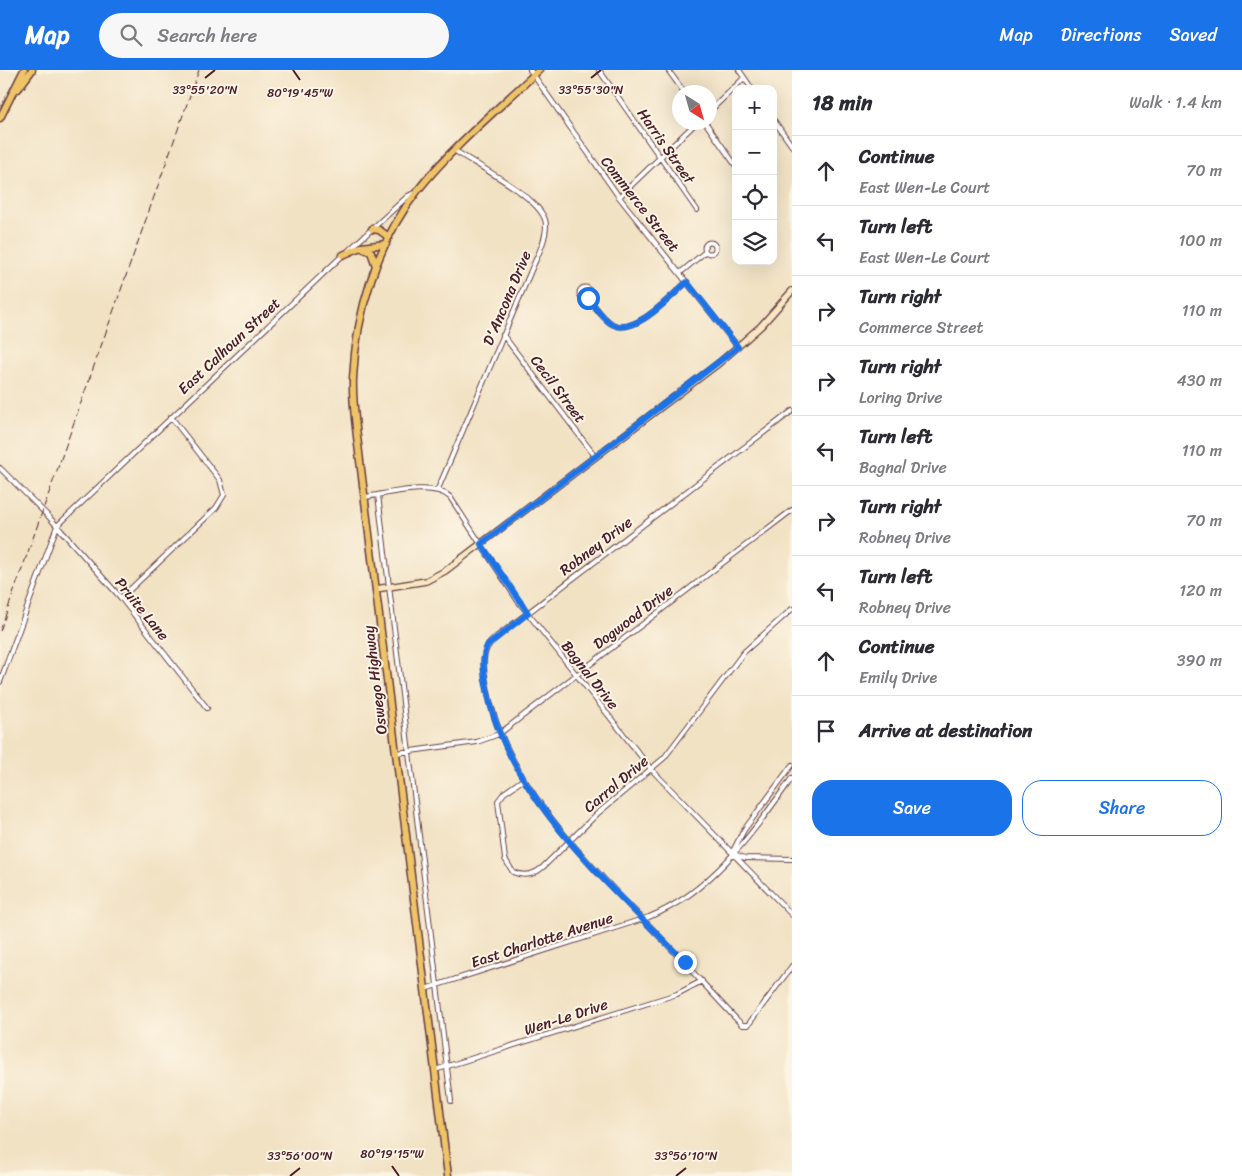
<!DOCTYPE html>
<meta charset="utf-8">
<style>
:root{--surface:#fff;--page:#f7f7f7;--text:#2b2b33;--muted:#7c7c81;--line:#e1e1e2;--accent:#1a73e8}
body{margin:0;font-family:Sriracha,sans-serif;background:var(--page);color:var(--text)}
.controls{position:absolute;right:15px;top:15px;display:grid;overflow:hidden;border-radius:10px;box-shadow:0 5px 20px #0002}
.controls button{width:45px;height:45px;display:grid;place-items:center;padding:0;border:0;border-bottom:1px solid var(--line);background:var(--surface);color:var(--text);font:25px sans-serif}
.compass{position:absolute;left:672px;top:15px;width:45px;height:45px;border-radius:50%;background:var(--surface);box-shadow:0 5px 20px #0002;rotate:143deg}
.stop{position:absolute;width:15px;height:15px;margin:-11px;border:4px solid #1a73e8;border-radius:50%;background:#fff}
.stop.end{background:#1a73e8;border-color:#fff;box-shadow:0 1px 5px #0008}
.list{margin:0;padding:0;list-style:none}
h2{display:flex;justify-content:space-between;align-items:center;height:65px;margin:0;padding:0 20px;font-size:21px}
h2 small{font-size:16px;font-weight:400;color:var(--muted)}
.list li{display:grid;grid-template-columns:32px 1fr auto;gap:15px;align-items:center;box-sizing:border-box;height:70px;padding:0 20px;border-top:1px solid var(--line)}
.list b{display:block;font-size:19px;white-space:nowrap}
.list p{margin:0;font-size:16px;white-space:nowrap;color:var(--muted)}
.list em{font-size:16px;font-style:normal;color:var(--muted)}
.actions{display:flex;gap:10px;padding:15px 20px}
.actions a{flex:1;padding:11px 0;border:1px solid var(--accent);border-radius:20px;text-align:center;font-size:18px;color:var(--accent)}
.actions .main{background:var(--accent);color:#fff}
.icon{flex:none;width:28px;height:28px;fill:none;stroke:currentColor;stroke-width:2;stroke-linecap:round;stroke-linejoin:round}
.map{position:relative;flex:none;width:792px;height:1106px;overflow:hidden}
header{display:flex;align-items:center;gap:30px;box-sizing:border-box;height:70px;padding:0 25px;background:var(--accent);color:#fff}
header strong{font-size:24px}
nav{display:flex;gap:28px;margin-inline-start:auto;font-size:18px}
.search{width:350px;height:45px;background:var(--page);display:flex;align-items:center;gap:12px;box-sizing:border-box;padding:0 18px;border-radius:28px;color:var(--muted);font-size:19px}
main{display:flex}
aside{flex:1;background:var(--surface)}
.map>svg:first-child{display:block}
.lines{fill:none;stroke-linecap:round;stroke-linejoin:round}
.street-casing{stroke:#633c42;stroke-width:6}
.secondary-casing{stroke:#633c42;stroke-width:8}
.primary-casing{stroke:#633c42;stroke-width:9}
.street{stroke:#fff;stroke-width:4}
.secondary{stroke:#f9e7c3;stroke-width:5.5}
.primary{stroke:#efc469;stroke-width:6}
.rail{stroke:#4a1f2b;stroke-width:1;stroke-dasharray:8 4;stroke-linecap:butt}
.route{stroke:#1a73e8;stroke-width:6}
.ticks{fill:none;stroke:#4a1f2b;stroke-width:2}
.labels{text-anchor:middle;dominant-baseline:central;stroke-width:4;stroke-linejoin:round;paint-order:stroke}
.street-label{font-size:15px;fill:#4a1f2b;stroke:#fcf5e5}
.ticks-label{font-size:12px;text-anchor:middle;fill:#4a1f2b;stroke:#fcf5e5;stroke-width:4;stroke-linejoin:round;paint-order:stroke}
</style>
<header>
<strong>Map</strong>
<div class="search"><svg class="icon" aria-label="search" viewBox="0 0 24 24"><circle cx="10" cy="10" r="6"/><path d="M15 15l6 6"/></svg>Search here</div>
<nav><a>Map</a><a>Directions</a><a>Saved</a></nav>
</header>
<main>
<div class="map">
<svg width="792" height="1106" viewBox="0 0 792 1106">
<rect width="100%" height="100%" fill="#fcf5e5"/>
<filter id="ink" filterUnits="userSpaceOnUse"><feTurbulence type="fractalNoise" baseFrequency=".02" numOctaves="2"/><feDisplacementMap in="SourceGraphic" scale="10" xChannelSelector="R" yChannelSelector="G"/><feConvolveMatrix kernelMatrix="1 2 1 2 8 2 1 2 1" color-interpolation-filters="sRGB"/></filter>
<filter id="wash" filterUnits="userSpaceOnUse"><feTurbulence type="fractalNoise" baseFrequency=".0096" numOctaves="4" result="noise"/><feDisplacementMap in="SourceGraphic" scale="20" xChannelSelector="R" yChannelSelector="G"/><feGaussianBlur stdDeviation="1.12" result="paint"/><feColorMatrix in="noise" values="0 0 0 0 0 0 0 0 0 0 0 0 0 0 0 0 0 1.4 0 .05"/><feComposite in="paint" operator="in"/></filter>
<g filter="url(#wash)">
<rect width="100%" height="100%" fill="#f2e2c4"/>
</g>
<g filter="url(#ink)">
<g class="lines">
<defs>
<path id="street" d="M530,0L619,127L738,277
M599,0L697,140
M668,0L684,22
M739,0L752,19
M710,41L744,8
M773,49L792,76
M705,52L736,96
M619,127L697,52
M704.5 178a5.5 5.5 0 1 1 11 0a5.5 5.5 0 1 1-11 0Z
M348,181L408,126L416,122
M680,203L705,182
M579.5 223a5.5 5.5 0 1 1 11 0a5.5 5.5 0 1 1-11 0Z
M588,228C595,236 602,248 612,254C634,267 671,226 687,212
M503,265L595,386
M792,341L495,568C480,581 483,595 486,613C503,715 590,794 659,866C687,895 714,926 742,955H748L792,896
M0,398L49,447L121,528L207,638
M438,419L530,203C536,188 546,172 546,155C546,129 475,95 454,80
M378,425L451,1031
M365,427C387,424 433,411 450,427L518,531L651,699L792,845
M121,528L216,438L224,425L220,410L171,347
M0,612L57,456L343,185
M396,683L477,672L499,664L792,440
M524,709L504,723L498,731L505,789L513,802C524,807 534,805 543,797L597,744L664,688L744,582L792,539
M733,781L744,760L792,695
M734,784L745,788L792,789
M425,919L649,847C712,822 753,762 792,708
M435,1000L677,924L702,911"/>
<path id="secondary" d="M376,519L426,511L445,501L719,293L761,256L792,221"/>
<path id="primary" d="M18,19L32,0
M0,48L24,0
M372,159L379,160L389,167
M362,178L371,182L376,196
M343,185L361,177L386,174
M448,1106L360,391C357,364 352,335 353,308C356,243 377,172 418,120C453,76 498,39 539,0"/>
</defs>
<!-- street casing -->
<use href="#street" class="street-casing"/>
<!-- secondary casing -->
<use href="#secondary" class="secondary-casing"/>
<!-- primary casing -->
<use href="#primary" class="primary-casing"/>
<!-- street -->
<use href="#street" class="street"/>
<!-- secondary -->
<use href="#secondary" class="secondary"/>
<!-- primary -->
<use href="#primary" class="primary"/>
<!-- rail -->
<path class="rail" d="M0,561L199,0"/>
</g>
</g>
<g class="lines" filter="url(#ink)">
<!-- route -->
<path class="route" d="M588,228C595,236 602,248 612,254C634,267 671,226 687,212L738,277L481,474L528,543L487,576C481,589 484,604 487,618C504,723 613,818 685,892"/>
</g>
<!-- ticks -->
<path class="ticks" d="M293,0L300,10M205,8L215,0M591,8L601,0M392,1096L399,1106M290,1106L300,1098M676,1106L686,1098"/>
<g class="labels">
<!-- street labels -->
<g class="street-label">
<text transform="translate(666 76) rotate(55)">Harris Street</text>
<text transform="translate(640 134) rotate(52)">Commerce Street</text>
<text transform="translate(507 228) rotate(-67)">D'Ancona Drive</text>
<text transform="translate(229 276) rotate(-43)">East Calhoun Street</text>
<text transform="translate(558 319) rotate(53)">Cecil Street</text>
<text transform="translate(596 476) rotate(-37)">Robney Drive</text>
<text transform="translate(142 539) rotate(51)">Pruite Lane</text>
<text transform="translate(633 547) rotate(-37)">Dogwood Drive</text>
<text transform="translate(590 605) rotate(52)">Bagnal Drive</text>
<text transform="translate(375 610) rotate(-97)">Oswego Highway</text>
<text transform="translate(616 714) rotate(-40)">Carrol Drive</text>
<text transform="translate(542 870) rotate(-18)">East Charlotte Avenue</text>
<text transform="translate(566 947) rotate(-18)">Wen-Le Drive</text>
</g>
</g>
<g class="ticks-label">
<text x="205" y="24">33°55'20"N</text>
<text x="591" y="24">33°55'30"N</text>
<text x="300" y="27">80°19'45"W</text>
<text x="392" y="1088">80°19'15"W</text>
<text x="300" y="1090">33°56'00"N</text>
<text x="686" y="1090">33°56'10"N</text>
</g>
</svg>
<div class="controls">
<button>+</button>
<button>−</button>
<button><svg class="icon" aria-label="locate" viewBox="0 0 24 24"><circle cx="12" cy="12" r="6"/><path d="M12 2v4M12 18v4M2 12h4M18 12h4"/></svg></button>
<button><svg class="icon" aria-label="layers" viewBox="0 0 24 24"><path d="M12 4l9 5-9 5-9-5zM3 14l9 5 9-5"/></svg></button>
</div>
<svg class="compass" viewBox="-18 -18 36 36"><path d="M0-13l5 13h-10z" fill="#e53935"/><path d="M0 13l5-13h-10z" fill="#7c7c81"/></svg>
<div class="stop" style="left:588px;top:228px"></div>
<div class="stop end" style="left:685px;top:892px"></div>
</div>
<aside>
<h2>18 min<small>Walk · 1.4 km</small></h2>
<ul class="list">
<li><svg class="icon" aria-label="ahead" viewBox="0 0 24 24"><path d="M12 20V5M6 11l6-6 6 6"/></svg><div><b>Continue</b><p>East Wen-Le Court</p></div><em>70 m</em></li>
<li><svg class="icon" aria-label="left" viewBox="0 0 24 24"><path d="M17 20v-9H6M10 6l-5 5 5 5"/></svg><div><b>Turn left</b><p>East Wen-Le Court</p></div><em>100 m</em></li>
<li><svg class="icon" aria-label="right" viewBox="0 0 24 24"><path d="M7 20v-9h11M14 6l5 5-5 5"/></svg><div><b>Turn right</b><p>Commerce Street</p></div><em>110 m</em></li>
<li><svg class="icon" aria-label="right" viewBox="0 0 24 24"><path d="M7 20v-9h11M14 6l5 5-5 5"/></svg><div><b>Turn right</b><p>Loring Drive</p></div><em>430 m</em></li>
<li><svg class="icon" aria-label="left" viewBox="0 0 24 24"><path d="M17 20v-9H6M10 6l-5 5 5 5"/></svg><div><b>Turn left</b><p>Bagnal Drive</p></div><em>110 m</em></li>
<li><svg class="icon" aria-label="right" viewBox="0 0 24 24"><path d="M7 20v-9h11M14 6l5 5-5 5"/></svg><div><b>Turn right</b><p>Robney Drive</p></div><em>70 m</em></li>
<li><svg class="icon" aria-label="left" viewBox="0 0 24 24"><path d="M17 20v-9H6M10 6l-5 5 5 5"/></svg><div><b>Turn left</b><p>Robney Drive</p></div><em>120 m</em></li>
<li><svg class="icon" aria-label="ahead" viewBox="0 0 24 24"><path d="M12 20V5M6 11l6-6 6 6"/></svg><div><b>Continue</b><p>Emily Drive</p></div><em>390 m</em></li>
<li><svg class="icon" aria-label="arrive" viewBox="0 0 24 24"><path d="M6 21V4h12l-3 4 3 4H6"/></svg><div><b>Arrive at destination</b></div></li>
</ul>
<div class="actions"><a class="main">Save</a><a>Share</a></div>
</aside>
</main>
